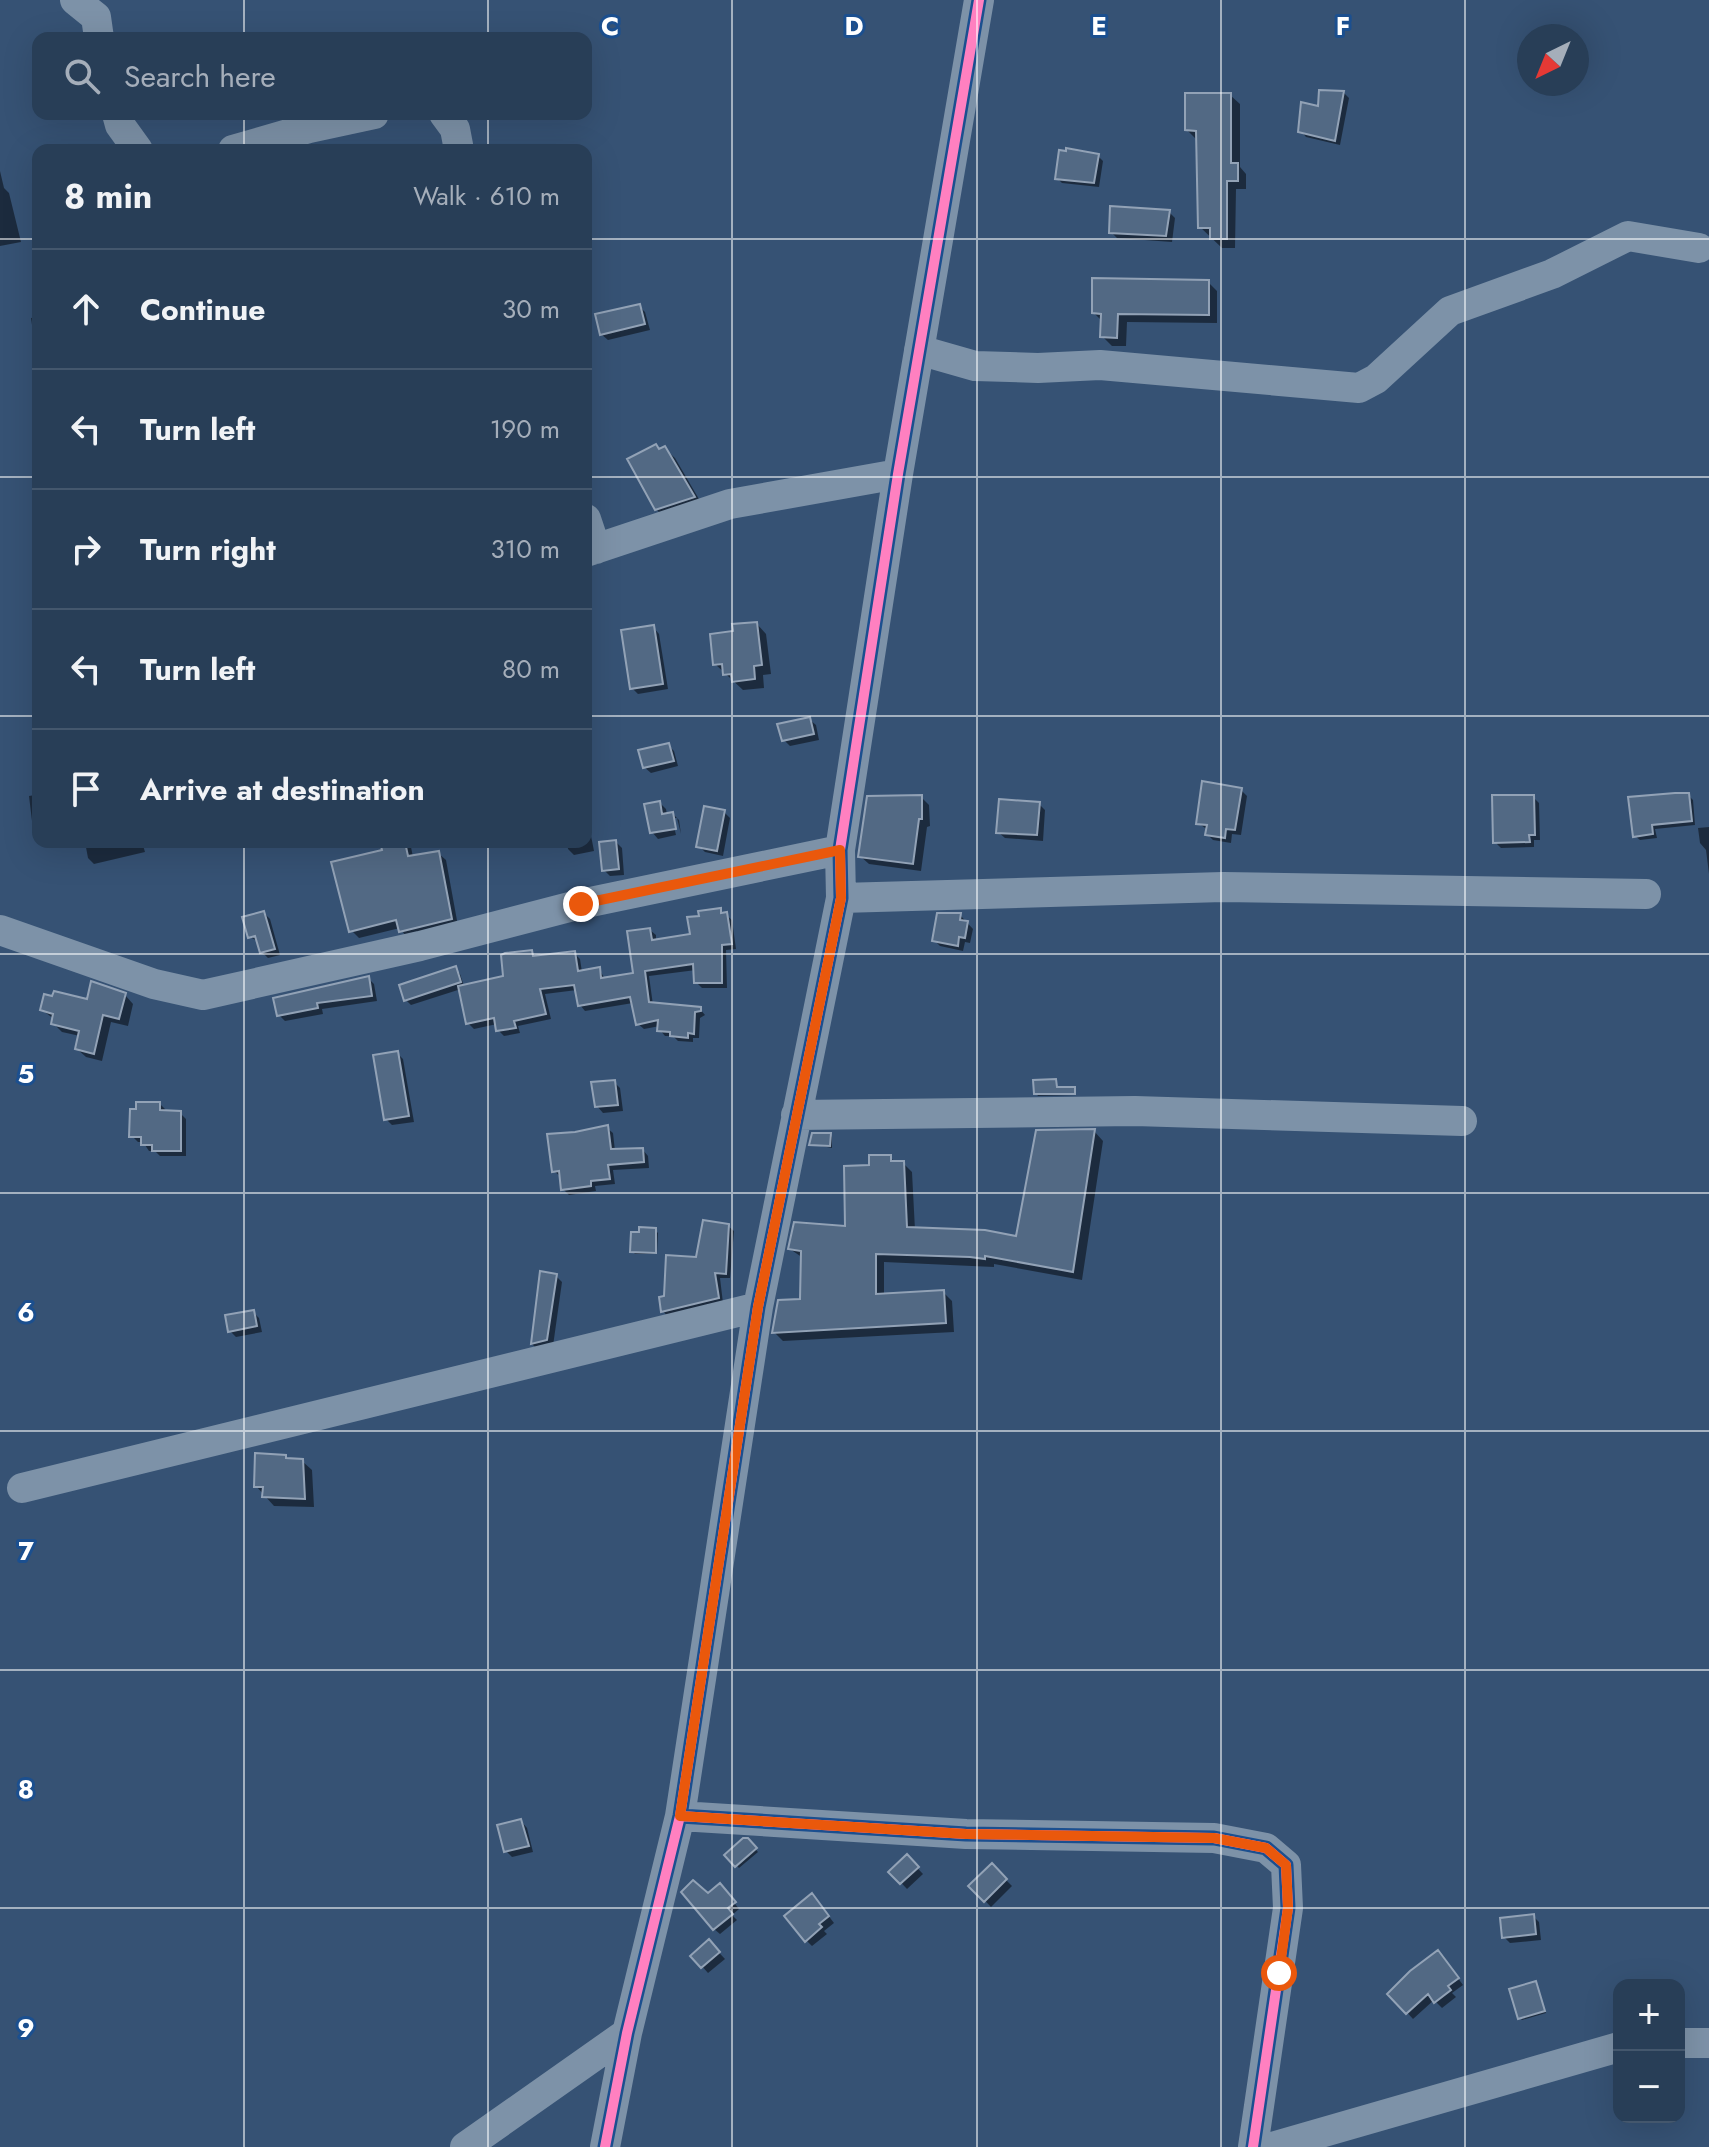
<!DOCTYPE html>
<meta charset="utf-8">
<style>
:root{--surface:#283e57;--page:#344961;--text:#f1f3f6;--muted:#a5aeba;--line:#44576d}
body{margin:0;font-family:Jost,sans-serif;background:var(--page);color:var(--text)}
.controls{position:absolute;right:24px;bottom:24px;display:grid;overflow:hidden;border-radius:16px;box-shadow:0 8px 32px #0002}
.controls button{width:72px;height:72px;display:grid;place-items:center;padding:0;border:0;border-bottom:2px solid var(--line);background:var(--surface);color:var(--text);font:40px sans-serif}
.compass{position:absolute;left:1517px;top:24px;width:72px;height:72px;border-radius:50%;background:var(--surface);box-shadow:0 8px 32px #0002;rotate:223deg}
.stop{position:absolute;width:24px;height:24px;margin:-18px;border:6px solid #ea580c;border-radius:50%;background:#fff}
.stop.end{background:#ea580c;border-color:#fff;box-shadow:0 2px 8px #0008}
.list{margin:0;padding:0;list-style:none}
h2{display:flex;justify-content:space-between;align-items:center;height:104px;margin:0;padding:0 32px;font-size:34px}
h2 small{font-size:26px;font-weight:400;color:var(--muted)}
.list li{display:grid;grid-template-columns:52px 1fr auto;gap:24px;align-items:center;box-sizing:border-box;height:120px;padding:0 32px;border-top:2px solid var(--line)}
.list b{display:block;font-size:30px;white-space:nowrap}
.list em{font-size:26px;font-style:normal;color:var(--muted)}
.icon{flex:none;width:44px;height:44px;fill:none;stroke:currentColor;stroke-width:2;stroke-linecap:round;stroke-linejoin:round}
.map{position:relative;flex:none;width:1709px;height:2147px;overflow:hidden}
.search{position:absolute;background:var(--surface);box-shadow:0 8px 32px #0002;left:32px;top:32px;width:560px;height:88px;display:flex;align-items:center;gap:20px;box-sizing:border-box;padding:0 28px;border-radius:16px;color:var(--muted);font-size:30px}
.panel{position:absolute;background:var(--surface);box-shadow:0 8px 32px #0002;left:32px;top:144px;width:560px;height:704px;border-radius:16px}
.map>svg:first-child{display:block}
.shadow{fill:#0007}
.building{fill:#526984;stroke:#92a2b6;stroke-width:2}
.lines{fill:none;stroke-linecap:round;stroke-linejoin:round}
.minor{stroke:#7d92a8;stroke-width:30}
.cycleway-casing{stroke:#1b4f8f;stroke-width:15}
.cycleway{stroke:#ff80c0;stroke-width:10}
.route{stroke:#ea580c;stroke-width:10}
.grid{fill:none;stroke:#fff;stroke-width:2;stroke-opacity:0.55}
.grid-label{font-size:26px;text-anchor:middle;font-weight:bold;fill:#fff;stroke:#1b4f8f;stroke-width:6;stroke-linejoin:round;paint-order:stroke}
</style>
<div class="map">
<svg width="1709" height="2147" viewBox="0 0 1709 2147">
<rect width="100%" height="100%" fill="#365274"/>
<!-- shadow -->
<path class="shadow" d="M1344,93L1349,98L1340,145L1306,137L1301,131L1320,108Z
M1230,95L1240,104V167L1246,174V189H1236L1235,248H1222L1200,227L1196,139L1187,130Z
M1098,156L1103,161L1099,187L1062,183L1057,178Z
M0,171L4,188L9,193L21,242L0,246Z
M1169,212L1175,218L1172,242L1117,238L1111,232Z
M1208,282L1217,291V323L1127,322L1126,346H1112L1102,336L1103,322L1094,313Z
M639,306L645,312L650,330L608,340L601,334Z
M38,317V336L33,332L31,318Z
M665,449L675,458L703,506L666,519L656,509L661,451Z
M757,624L766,634L771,674L763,675L764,688L743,690L715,664L735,633Z
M653,627L659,634L668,689L638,694L632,688Z
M809,719L816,725L819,740L790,746L784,740Z
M668,745L674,751L678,766L651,773L644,767Z
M38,778V827L32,821L29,796L35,795L33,779Z
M1241,790L1247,796L1241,835L1232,834L1231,843L1213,840L1207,834L1208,830L1198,823Z
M1688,795L1693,800L1695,825L1655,829L1657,838L1640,840L1635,836Z
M921,797L929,805L930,826L927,827L921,871L869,864L860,856Z
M1533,797L1539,803L1540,840H1534V847L1501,848L1495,842Z
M660,803L666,809L667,815L673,814L679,820L681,834L677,818H672L676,835L658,839L652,832Z
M1039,804L1045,810L1043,841L1005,838L998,832Z
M586,810L594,851L574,855L568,849L567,842H586Z
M724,812L730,818L723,856L705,852L699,846Z
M1709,827V874L1706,850L1700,843L1698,828Z
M85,842H142L145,852L94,864L88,858Z
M382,842H410L413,857L438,853L446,860L458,926L408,939L400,928L359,938L351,930L384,852Z
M616,842L622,848L624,875L610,876L604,870Z
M720,910L732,920L736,949L726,950L727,988H702L696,982V970L649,976L653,1005L700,1009L705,1015L700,1018L699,1038H693V1042L678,1041L673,1036H665L660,1030V1026L644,1029L638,1024L633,1003L585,1011L580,1005L577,990L545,994L551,1019L518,1026L520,1033L504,1036L498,1030L497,1024L474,1029L468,1023L461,989L411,1005L406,1000L455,969L460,974L464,986L506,978L531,952L536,957L574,953L580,959L582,972L599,969L605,979L635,974L650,930L656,935V942L692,936Z
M264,913L270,919L280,955L268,958L262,952L259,942L250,937Z
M960,915L973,929L970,943L965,942L963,951L940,946L934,940Z
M368,978L374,984L377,1001L322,1009L323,1014L285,1021L279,1015Z
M125,995L133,1004L128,1026L111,1022L102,1061L86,1057L77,1049L80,1036L62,1032L53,1023L54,1019L42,1010Z
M397,1053L403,1059L414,1122L392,1125L386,1119Z
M1056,1081L1058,1089H1074L1076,1095L1038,1096L1036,1093Z
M614,1082L620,1088L623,1111L603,1113L597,1106Z
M160,1104L166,1110L180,1113L186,1119V1156H160L155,1151H149L143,1142H138L132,1136Z
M607,1128L613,1133L615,1151L643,1150L648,1156L649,1168L613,1170L615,1184L595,1186L596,1191L569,1195L563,1189L561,1177L554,1171Z
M1094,1131L1103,1141L1082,1280L994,1264V1267L884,1262V1296L943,1292L952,1301L954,1332L783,1341L774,1332L802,1301L803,1258L790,1249L847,1228L871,1167L890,1157L896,1163H903L912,1172L915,1230L1017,1238Z
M830,1135L832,1137V1148L811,1144Z
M728,1226L734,1231L730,1278H720L723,1303L668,1317L663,1311L666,1298Z
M655,1230L658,1233L657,1254H635L632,1251Z
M556,1276L562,1282L553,1346L538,1350L531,1343Z
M253,1312L259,1318L262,1332L236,1337L230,1331Z
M285,1457L288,1460L302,1461L312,1470L314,1507L274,1506L256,1486Z
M521,1821L527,1828L533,1852L512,1857L506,1851Z
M747,1840L758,1852L739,1868L727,1855Z
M907,1857L923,1874L907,1889L891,1872Z
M992,1866L1012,1886L991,1907L971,1886Z
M725,1891L739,1909L732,1915L737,1920L720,1934L714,1929L708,1896Z
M818,1902L834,1923L824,1931L827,1934L812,1946L806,1940Z
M1533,1916L1539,1922L1541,1940L1510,1943L1504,1937Z
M709,1942L725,1959L708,1973L693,1956Z
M1444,1959L1463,1985L1452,1993L1456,1997L1442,2008L1434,2000L1413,2019L1390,1994Z
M1536,1983L1546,2013L1522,2020L1520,2018Z"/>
<!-- building -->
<path class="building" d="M1319,90L1344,91L1335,141L1298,132L1301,102L1318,106Z
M1185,93H1231V163H1238V181H1227V239H1210V228H1198L1196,131L1185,130Z
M1066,148L1099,154L1094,183L1055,179L1059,150L1066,151Z
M1110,206L1170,210L1166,236L1109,233Z
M1092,278L1209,280V315L1118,314L1117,338L1100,337L1101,314L1092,313Z
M640,304L645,324L600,335L595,314Z
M656,444L659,449L665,446L695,497L655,510L627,459Z
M757,622L762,665L754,666L755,679L732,682L731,674L723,675L722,664L713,665L710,634L733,631L732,624Z
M654,625L663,684L630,689L621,630Z
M810,717L814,734L782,741L777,724Z
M669,743L674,761L643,768L638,750Z
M1202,781L1242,788L1235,830L1226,829L1225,838L1205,835L1207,825L1196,824Z
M1675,793H1689L1692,821L1652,825L1653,834L1633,837L1628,797Z
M922,795V819H919L913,864L858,857L867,796Z
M1492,795H1534L1535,835H1529L1530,842L1493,843Z
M999,799L1040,802L1037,835L996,833Z
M660,801L662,814L673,812L676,829L650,833L644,804Z
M704,806L725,810L717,851L696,847Z
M616,840L619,869L602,871L599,842Z
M380,842H405L408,856L439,851L452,919L399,932L396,920L349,932L331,862L382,850Z
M721,908V913L727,912L732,944L722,945V983H694L693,964L645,971L649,1002L701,1007V1011L695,1012L694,1034L688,1033V1038L670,1036V1032L657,1031L658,1020L636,1025L630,997L578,1006L574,985L540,989L546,1014L514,1021L516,1028L496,1031L494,1018L466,1024L458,986L503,976L501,955L505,953L532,950L533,956L575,951L578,971L600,967L601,978L633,973L627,931L650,928L652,940L690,934L687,917L699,916L698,911Z
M264,911L275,949L260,953L255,936L248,938L242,917Z
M937,913H961L960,920L968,921L965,938L959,937L958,946L932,941Z
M456,966L461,982L404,1001L399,985Z
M369,976L372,996L317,1003L318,1008L277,1016L273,998Z
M91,981L126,993L119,1019L103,1015L94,1054L75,1049L79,1031L51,1024L53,1014L40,1010L44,994L52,996L54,991L87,999Z
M398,1051L409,1116L384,1120L373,1055Z
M1056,1079L1057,1087H1075V1094H1034L1033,1080Z
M615,1080L618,1105L595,1107L591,1082Z
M136,1102H160V1110L181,1111V1151H152V1145H141V1137H129L130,1109H136Z
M608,1125L611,1149L643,1148L644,1162L608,1165L610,1179L591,1181V1186L561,1190L559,1171L552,1172L547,1134L575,1132Z
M1095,1129L1073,1272L985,1256V1259L970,1257L876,1254V1294L944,1290L946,1323L772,1333L778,1300L800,1299L801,1251L788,1249L794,1222L845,1226L844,1166L869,1165V1155H891V1161H904L907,1227L985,1230L1016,1236L1036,1130Z
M812,1133H831L830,1146L809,1145Z
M703,1220L729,1224L726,1274L715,1273L719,1298L661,1312L659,1297L664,1296L666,1255L696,1257Z
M639,1227L656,1228V1253L630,1252L631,1232H639Z
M540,1271L557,1274L547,1340L531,1344Z
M254,1310L257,1326L228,1332L225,1315Z
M255,1453L286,1455V1458L303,1459L305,1499L262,1497L263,1487H254Z
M521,1819L529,1846L504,1852L497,1825Z
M743,1838H748L757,1848L735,1867L724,1855Z
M907,1854L919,1867L900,1884L888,1872Z
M992,1863L1007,1879L984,1902L968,1886Z
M693,1880L708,1893L720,1883L736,1902L728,1908L733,1914L713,1930L681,1892Z
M812,1893L829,1916L819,1924L822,1927L805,1942L784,1916Z
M1534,1914L1536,1934L1502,1938L1500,1918Z
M709,1939L720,1952L701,1968L690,1956Z
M1438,1950L1459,1978L1448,1986L1451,1990L1434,2003L1428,1994L1406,2014L1387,1994L1410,1971Z
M1536,1981L1545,2011L1518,2019L1509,1989Z"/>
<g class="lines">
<!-- minor -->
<path class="minor" d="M75,0L96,17L99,38
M117,114L120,125L138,150
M444,114L455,129L459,150
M233,150L309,128L374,114
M919,350L975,366L1038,368L1100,365L1359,388L1376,379L1450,311L1552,274L1628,236L1699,248
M586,519L596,549
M586,552L730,504L898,474
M841,898L1223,887L1646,894
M0,930L154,984L203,995L420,946L581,904L840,850
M796,1115L1135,1111L1462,1121
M22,1488L758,1307
M680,1816L966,1834L1214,1838L1266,1848L1286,1865L1288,1908L1253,2147
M1679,2043H1709
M465,2147L627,2033
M605,2147L627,2033L680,1816L758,1307L841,898L840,850L898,474L979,0
M1272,2147L1619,2047"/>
<defs>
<path id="cycleway" d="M680,1816L966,1834L1214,1838L1266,1848L1286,1865L1288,1908L1253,2147
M605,2147L627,2033L680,1816L758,1307L841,898L840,850L898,474L979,0"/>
</defs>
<!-- cycleway casing -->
<use href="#cycleway" class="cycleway-casing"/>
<!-- cycleway -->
<use href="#cycleway" class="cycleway"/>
</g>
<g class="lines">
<!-- route -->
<path class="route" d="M581,904L840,850L841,898L758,1307L680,1816L966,1834L1214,1838L1266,1848L1286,1865L1288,1908L1279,1973"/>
</g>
<!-- grid -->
<path class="grid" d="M244,0V38M488,0V38M732,0V2147M977,0V2147M1221,0V2147M1465,0V2147M244,114V150M488,114V150M0,239H38M586,239H1709M0,477H38M586,477H1709M0,716H38M586,716H1709M244,842V2147M488,842V2147M0,954H1709M0,1193H1709M0,1431H1709M0,1670H1709M0,1908H1709"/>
<g class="grid-label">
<text x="610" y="35">C</text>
<text x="854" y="35">D</text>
<text x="1099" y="35">E</text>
<text x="1343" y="35">F</text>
<text x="26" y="1083">5</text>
<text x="26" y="1321">6</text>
<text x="26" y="1560">7</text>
<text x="26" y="1798">8</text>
<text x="26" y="2037">9</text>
</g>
</svg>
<div class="controls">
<button>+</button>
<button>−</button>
</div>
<svg class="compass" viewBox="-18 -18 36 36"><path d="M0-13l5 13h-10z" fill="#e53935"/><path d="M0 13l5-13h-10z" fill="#a5aeba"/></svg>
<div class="stop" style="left:1279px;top:1973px"></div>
<div class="stop end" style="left:581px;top:904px"></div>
<div class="search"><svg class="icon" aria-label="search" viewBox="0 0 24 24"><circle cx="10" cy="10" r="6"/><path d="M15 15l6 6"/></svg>Search here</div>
<section class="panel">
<h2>8 min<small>Walk · 610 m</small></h2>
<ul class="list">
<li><svg class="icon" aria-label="ahead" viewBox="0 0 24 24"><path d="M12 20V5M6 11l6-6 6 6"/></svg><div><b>Continue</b></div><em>30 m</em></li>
<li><svg class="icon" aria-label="left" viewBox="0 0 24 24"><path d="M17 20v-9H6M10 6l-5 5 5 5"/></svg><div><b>Turn left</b></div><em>190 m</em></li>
<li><svg class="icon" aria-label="right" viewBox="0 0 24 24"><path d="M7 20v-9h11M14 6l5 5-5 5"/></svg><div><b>Turn right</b></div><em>310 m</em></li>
<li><svg class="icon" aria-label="left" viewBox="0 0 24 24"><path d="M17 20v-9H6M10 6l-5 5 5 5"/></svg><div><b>Turn left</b></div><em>80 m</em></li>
<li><svg class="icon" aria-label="arrive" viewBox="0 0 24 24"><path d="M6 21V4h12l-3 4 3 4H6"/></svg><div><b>Arrive at destination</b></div></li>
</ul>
</section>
</div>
